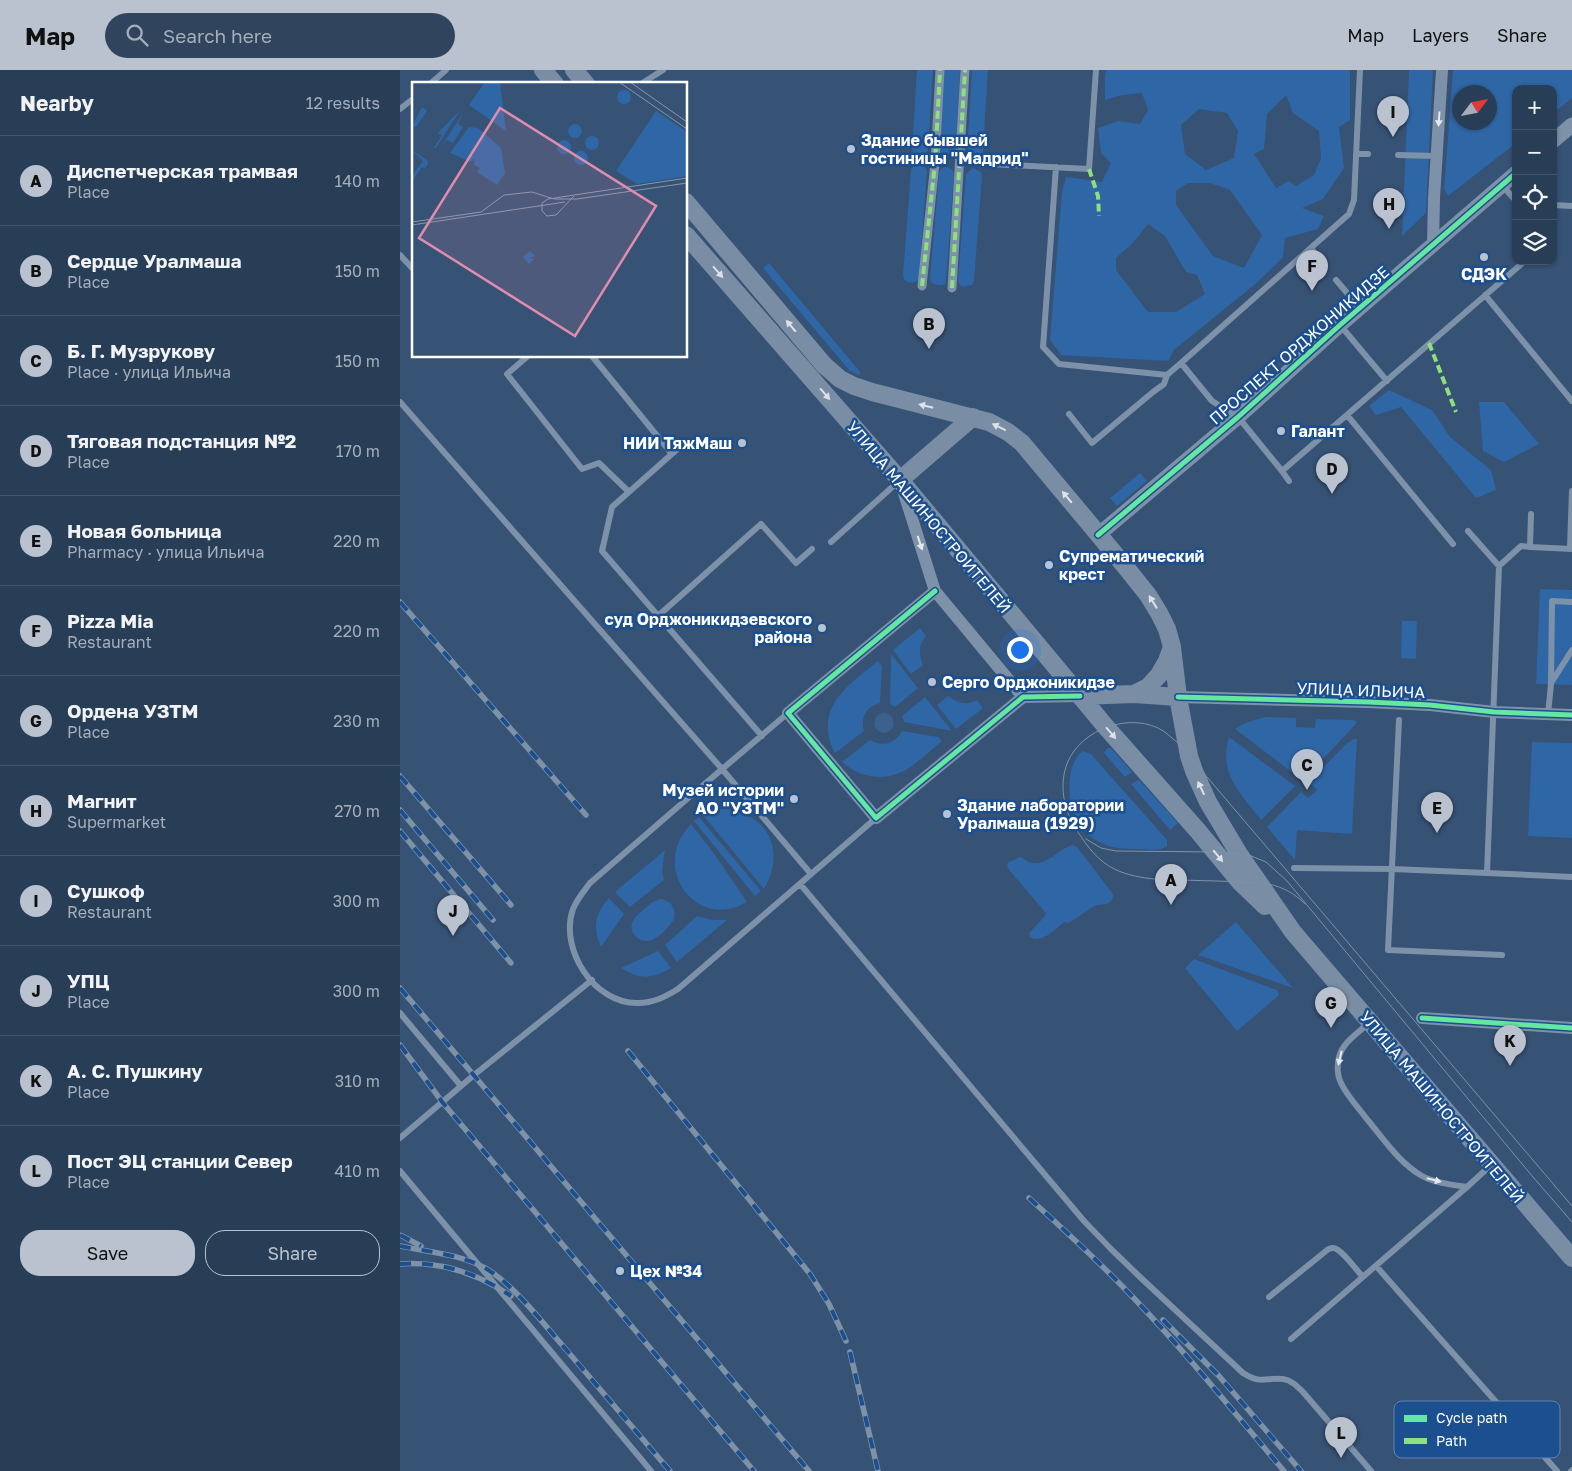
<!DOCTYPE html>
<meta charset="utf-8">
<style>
:root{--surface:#283e57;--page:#30455d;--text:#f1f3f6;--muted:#a5aeba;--line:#44576d;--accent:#b9c2ce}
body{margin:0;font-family:"Golos Text",sans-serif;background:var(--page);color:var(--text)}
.controls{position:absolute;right:15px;top:15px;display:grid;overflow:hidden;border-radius:10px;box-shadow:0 1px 4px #0004}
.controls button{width:45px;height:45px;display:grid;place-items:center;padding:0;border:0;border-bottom:1px solid var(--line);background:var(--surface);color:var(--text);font:25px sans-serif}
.compass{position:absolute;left:1052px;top:15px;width:45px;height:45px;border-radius:50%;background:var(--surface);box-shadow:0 1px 4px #0004;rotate:58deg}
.you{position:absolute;left:619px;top:579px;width:18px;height:18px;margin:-12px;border:4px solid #fff;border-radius:50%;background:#1a73e8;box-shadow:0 0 0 8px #1a73e833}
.badge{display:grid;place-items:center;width:32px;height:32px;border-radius:50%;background:var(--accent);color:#111;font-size:16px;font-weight:700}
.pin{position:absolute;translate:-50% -41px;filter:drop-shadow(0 1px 2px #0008)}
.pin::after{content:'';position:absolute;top:26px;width:18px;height:15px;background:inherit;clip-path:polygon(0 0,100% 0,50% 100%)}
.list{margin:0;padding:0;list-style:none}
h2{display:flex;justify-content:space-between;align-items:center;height:65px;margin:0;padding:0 20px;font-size:21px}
h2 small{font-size:16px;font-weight:400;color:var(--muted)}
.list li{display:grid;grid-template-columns:32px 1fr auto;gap:15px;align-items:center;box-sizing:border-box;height:90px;padding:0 20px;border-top:1px solid var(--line)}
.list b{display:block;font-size:19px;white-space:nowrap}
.list p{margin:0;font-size:16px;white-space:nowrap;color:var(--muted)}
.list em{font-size:16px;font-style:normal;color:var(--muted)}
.actions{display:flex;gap:10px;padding:15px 20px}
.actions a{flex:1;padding:11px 0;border:1px solid var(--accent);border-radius:20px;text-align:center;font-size:18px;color:var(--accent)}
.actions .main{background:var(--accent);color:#111}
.icon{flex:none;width:28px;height:28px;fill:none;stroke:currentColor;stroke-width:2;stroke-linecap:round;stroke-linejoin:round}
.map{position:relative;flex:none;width:1172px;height:1401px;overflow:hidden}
header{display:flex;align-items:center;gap:30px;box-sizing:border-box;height:70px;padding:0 25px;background:var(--accent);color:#111}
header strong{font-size:24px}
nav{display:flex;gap:28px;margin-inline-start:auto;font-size:18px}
.search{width:350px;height:45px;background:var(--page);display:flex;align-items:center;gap:12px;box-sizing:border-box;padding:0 18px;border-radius:28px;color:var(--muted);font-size:19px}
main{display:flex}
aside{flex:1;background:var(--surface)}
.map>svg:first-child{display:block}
.green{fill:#2f66a5;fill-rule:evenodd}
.water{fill:#3b618d}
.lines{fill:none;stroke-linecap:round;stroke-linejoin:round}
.service{stroke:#7d92a8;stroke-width:6}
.pedestrian{stroke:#7d92a8;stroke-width:9}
.minor{stroke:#7d92a8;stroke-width:12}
.tertiary{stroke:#7d92a8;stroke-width:15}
.secondary{stroke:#798da4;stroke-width:18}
.tram{stroke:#7e92a7;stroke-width:1}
.rail-casing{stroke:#7e92a7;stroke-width:5.5}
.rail{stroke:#1b4f8f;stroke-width:4;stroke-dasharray:11;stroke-linecap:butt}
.quiet{stroke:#8de07e;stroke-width:4;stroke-dasharray:8 4;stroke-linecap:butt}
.cycleway-casing{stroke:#1b4f8f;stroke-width:8}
.cycleway{stroke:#66e7a1;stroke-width:5}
.oneway{fill:#e5e9ee}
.oneway2{fill:#dee2e8}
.poi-dot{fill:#b9c2ce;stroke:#1b4f8f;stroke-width:2}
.labels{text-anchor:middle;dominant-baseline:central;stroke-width:5;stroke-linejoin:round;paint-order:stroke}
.poi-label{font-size:16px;font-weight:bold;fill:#fff;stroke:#1b4f8f;text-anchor:start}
.street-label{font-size:16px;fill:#fff;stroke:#1b4f8f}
.inset-road{fill:none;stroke:#8697ac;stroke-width:1}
.view{fill:#e08cad;fill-opacity:0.15;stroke:#e08cad;stroke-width:2.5}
.inset-edge{fill:none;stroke:#fff;stroke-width:2.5}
.key{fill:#1b4f8f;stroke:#5f84b1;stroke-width:1}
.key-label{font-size:14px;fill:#fff}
</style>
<header>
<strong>Map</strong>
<div class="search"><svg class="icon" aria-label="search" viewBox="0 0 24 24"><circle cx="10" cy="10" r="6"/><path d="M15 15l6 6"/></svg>Search here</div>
<nav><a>Map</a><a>Layers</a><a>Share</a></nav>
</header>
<main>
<aside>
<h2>Nearby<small>12 results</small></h2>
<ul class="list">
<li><span class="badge">A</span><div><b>Диспетчерская трамвая</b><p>Place</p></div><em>140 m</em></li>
<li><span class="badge">B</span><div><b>Сердце Уралмаша</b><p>Place</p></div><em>150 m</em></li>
<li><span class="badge">C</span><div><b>Б. Г. Музрукову</b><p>Place · улица Ильича</p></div><em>150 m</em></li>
<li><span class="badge">D</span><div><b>Тяговая подстанция №2</b><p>Place</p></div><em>170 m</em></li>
<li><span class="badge">E</span><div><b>Новая больница</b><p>Pharmacy · улица Ильича</p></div><em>220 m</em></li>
<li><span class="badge">F</span><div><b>Pizza Mia</b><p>Restaurant</p></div><em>220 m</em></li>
<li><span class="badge">G</span><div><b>Ордена УЗТМ</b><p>Place</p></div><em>230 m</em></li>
<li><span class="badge">H</span><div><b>Магнит</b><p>Supermarket</p></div><em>270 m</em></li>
<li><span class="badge">I</span><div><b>Сушкоф</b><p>Restaurant</p></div><em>300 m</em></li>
<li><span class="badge">J</span><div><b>УПЦ</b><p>Place</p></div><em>300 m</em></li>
<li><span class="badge">K</span><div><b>А. С. Пушкину</b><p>Place</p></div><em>310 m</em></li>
<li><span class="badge">L</span><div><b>Пост ЭЦ станции Север</b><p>Place</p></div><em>410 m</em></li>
</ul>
<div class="actions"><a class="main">Save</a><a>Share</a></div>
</aside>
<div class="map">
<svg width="1172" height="1401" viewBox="0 0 1172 1401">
<rect width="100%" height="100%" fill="#365274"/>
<!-- green -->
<path class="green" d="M517,0H533L528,80L526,84C521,87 517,87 513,83L512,79Z
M544,0H560L556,79L554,83C548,86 541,86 540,78Z
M572,0H588L583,81L582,85C575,88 569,88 567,80Z
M706,0H950V50L939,57L944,98L923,129L902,138L924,146L918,159L885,168L883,188L854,215L774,280L768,291L661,285L650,270L662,121L666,107L702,112L711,93L701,83L698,58L718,51L740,54L748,40L742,23L722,25L705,30V8ZM886,25L893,43L919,61L921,88L914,105L896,116L889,111L876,118L854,84L864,79L867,44ZM799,39L827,43L838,61L834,88L806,100L785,84L781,55ZM788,113H810L830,120L862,165L844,198L813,186L776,135V121ZM748,154L765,166L786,202L797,205L805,224L776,242H748L716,200V188L732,174Z
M1009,0H1033L1026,143L1002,166Z
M1053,0H1172V28L1153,43V19H1116V73L1048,126L1044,119ZM1090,22V52H1060V22Z
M517,94C523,94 525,96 527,101L519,207L517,211C510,214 504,213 503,205L511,100L513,96Z
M545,97C551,98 553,99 554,104L546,210L545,214C539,216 536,216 531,212L530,208L539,103L541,99Z
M573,98L581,102L582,106L574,211L572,215L562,217L559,214L558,210L566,104L569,101Z
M369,193L461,303L458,305L450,301L363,198Z
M989,320L1032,340L1050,367L1091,400L1096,420L1076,428L1001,337L976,345L969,336Z
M1079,332H1104L1139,374L1104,392L1083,381Z
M740,403L747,411L717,436L710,428Z
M1140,519L1172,520V615L1136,614Z
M1002,551H1017L1016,589L1001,588Z
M520,558L526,566C518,575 519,584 523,595L511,604L493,580Z
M491,584L518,618L495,637L490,634Z
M478,591L482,596L480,633C466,636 460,648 464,661L435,683C412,639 448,615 478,591Z
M548,626C558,633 566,636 577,630L583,638L556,659L537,635Z
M525,627L552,661L504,652L502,646Z
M865,647L896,648V657L915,658L916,649L953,650L957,651L955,655L918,694L913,690L897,706L835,659L845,653Z
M502,661L538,667L542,671C528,682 514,698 497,704C478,711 456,705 442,692L470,670C482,677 495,674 502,661Z
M829,667L895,716L861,750C840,723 818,703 829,667Z
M954,669H957L952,764L897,760L895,790L867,757L901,722L908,728L917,720L909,712L946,674Z
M1132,672L1172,673V768L1128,766Z
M708,678H711L732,702L725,707L705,684L704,682Z
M683,681L691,684L767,770V776C760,782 749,779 741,779C726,779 712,779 699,772C676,760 667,733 670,709C671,699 674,687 683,681Z
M739,710L778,753L770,760L731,714Z
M322,739C367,741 387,781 364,819L303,745Z
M299,747L361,821L355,826L294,751Z
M291,754L313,782L347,832C296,862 249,797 291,754Z
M673,775L677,777L713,824C713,827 713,828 711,831C707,836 701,833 695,836C685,841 677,849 668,853L664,852C654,860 642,874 630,867L629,863L644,847L646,843L609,800L607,795L609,792L620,787C625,789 629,793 634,793C649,794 660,778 673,775Z
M265,780L262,801L264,810L230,837L215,822Z
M209,828L224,844L201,877C192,857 195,844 209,828Z
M262,829C273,832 277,841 273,851C268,857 260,867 252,870C241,874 229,865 232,853C234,847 240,843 245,838C251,833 254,830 262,829Z
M297,846L313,850H327L277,892L265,875Z
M836,852L893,918L798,885Z
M258,881L271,898C252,909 240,910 221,898Z
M794,889L877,920L879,924L877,927L837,961L785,898Z"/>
<!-- water -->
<path class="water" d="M474 653a10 10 0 1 1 20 0a10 10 0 1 1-20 0Z"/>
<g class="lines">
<!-- service -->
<path class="service" d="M960,0L954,130L949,144L781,293L812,331L838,347L882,401L1125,191
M30,14L46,0
M241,14L263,0
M0,39L14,28
M956,84H968
M998,85L1036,86
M591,94L689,99L696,0
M656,97L643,277L659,294L767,305L781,293
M1102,115L1116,131
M1153,135L1172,136
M911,178L918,187
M0,185L14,200
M936,210L960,238
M1085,225L1172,331
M940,255L987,311
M128,286L107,304L182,399L199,393L229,422
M192,286L272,384
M0,332L322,699L411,804
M669,344L692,373L753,322L764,314L767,305
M947,345L1053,474
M282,375L212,437L202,481L362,666
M882,401L889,411
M1131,444L1130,477L1172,479
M1068,461L1099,496L1121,476L1130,477
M431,472L499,411
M1170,478L1172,421
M1099,496L1087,803L1172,807
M258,546L361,454L396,493L412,479
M1151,613L1172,580
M388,643L287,729L190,813C184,821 177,829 173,839C159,879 194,934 238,933C253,933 265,927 278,919L476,748
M1148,644L1151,614L1152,531L1172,532
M999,650L988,880L1102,885
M894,798L992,799L1087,803
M400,814L684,1151L711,1179L741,1208L843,1303C862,1315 865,1307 883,1309C891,1310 897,1316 903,1322L971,1401
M0,943L61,1016
M969,953C958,963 943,972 939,987C937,996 937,1005 941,1013C947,1026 958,1037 966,1048C983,1068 999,1093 1022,1106C1035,1113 1053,1115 1067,1117L1090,1096
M0,1068L74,1005L192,910
M0,1101L251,1401
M976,1196L1157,1401
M869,1227L926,1181C928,1179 930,1178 933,1178C941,1178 957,1201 963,1207
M891,1269L1067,1117
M1171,1401L1172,1400"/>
<!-- pedestrian -->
<path class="pedestrian" d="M522,216L535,93L540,0
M552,218L565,0"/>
<!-- minor -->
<path class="minor" d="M1033,175L1034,128L1042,0
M502,417L535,521L623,627
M535,521L388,643L476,748L623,627L680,626
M778,627L968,632L1030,635L1094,642L1172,645
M1022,948L1172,958"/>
<!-- tertiary -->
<path class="tertiary" d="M1153,71L1172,55
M698,465L838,347L940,255L1116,103"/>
<!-- secondary -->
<path class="secondary" d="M143,0L155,14
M174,0L186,14
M286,132L424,295L440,309L454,316L472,322L589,352L608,362L622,373L724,495L748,525L759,543L767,559L772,577L778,627L789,686L794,701L808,732L839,784L893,862L1172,1188
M286,165L500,410L706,657L798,761L840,812L865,836
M500,410L573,347
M734,624L778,627
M680,626L734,624L748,617L759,605L767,591L772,577"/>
<!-- tram -->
<path class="tram" d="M686,769L701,778L716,781L815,782L849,785L866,792L887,811L1133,1107L1172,1152
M905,834C894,823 883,817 868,814C839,811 810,811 781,810C761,810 740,809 721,802C703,795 692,783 682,768C667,747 659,725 665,700C674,663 724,642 758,658C766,662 772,668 779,674L1172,1136"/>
<defs>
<path id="rail" d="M0,532L186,745
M0,706L111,835
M0,740L93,850
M0,761L111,893
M0,918L409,1401
M0,975L43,1033L354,1401
M228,981L410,1204L429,1234L446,1271
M629,1128C661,1157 693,1186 723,1217C780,1275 831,1339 884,1401
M0,1165L21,1176
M0,1176C28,1182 60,1184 85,1198C112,1213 142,1252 163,1276C199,1318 234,1359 270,1401
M0,1194C41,1191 77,1203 111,1226
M763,1250L819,1306L901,1401
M450,1282L478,1401"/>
</defs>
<!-- rail casing -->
<use href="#rail" class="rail-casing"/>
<!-- rail -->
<use href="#rail" class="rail"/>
<!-- quiet -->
<path class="quiet" d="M689,99L698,126L699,146
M522,216L535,93L540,0
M552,218L565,0
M1029,273L1056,342"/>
<defs>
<path id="cycleway" d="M698,465L838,347L940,255L1116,103
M535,521L388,643L476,748L623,627L680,626
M778,627L968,632L1030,635L1094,642L1172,645
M1022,948L1172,958"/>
</defs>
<!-- cycleway casing -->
<use href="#cycleway" class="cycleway-casing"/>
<!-- cycleway -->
<use href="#cycleway" class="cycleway"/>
</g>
<!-- one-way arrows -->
<defs><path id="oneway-solid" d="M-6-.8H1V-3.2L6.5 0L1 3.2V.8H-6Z" transform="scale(1.25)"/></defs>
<g class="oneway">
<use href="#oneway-solid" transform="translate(1039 49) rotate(94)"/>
<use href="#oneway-solid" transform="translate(520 473) rotate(72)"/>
<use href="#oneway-solid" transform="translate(940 988) rotate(103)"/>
<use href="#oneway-solid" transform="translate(1034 1110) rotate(14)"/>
</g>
<g class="oneway2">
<use href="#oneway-solid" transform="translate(318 202) rotate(49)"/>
<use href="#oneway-solid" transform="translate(391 256) rotate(-130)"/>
<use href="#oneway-solid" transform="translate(425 324) rotate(49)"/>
<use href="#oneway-solid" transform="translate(526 336) rotate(-166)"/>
<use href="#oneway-solid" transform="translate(599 357) rotate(-154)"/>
<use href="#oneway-solid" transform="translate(667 427) rotate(-130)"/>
<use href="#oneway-solid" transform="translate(753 532) rotate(-122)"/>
<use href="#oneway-solid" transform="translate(711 663) rotate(49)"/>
<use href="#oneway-solid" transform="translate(801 718) rotate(-115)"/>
<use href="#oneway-solid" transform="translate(818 786) rotate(50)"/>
</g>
<!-- markers -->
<g class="poi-dot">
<circle cx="451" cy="79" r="5"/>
<circle cx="1084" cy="187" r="5"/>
<circle cx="881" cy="361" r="5"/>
<circle cx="342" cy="373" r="5"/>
<circle cx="649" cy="495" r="5"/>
<circle cx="422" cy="558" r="5"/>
<circle cx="532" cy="612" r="5"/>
<circle cx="394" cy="729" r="5"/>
<circle cx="547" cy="744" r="5"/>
<circle cx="220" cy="1201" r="5"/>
</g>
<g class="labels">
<!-- poi labels -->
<g class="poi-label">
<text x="461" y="70">Здание бывшей<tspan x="461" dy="18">гостиницы "Мадрид"</tspan></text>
<text x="1084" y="204" text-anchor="middle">СДЭК</text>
<text x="891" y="361">Галант</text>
<text x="332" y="373" text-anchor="end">НИИ ТяжМаш</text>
<text x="659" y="486">Супрематический<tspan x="659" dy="18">крест</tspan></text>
<text x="412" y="549" text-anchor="end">суд Орджоникидзевского<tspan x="412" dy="18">района</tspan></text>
<text x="542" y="612">Серго Орджоникидзе</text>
<text x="384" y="720" text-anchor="end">Музей истории<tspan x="384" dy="18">АО "УЗТМ"</tspan></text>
<text x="557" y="735">Здание лаборатории<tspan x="557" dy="18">Уралмаша (1929)</tspan></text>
<text x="230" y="1201">Цех №34</text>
</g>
<!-- street labels -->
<g class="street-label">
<text transform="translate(899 275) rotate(-41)">ПРОСПЕКТ ОРДЖОНИКИДЗЕ</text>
<text transform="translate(529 447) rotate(50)">УЛИЦА МАШИНОСТРОИТЕЛЕЙ</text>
<text transform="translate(961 620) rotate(2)">УЛИЦА ИЛЬИЧА</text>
<text transform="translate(1042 1037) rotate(50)">УЛИЦА МАШИНОСТРОИТЕЛЕЙ</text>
</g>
</g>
<!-- overview -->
<g transform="translate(12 12)">
<rect width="275" height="275" fill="#365274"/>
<path d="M73,0H88L94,49L57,23ZM205 15a7 7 0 1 1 14 0a7 7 0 1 1-14 0ZM10,25L15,29L4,45L0,44ZM49,27L24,66L22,65L30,54L26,51ZM52,29L46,42L51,45L41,61L35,58L27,69ZM244,29L275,50V94L225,102L204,89ZM156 49a7 7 0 1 1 14 0a7 7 0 1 1-14 0ZM57,45L66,46L89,66L93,91L85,103L65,90L68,86L62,83L63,76L59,80L38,71ZM173 61a7 7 0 1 1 14 0a7 7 0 1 1-14 0ZM145 65a7 7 0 1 1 14 0a7 7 0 1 1-14 0ZM0,68L15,78L16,82L13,86L10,85L1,98L0,94L11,79ZM162 76a7 7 0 1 1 14 0a7 7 0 1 1-14 0ZM118,169L123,174L117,176L123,177L117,182L111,175Z" fill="#2f66a5"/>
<path class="inset-road" d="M207,0L275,47M218,0L275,40M162,114L144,133L135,134L130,129V121L136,117L275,96M0,140L69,130L92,113L120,110L142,117H165L275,101M0,143L153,120"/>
<path class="view" d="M88,26L244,124L163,254L7,156Z"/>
<rect width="275" height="275" class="inset-edge"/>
</g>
<!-- legend -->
<rect x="994" y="1331" width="166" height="57" rx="8" class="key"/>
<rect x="1004" y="1345" width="23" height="7" fill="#66e7a1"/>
<rect x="1004" y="1368" width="23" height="6" fill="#8de07e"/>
<g class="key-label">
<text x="1036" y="1353">Cycle path</text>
<text x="1036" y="1376">Path</text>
</g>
</svg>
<div class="controls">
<button>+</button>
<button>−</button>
<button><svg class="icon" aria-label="locate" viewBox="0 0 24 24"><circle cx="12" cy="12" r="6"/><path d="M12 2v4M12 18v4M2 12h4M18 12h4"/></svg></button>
<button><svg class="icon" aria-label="layers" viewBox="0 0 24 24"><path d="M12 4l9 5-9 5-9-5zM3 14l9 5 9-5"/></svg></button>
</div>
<svg class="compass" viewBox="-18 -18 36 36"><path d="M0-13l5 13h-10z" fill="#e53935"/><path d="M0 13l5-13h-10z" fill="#a5aeba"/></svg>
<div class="you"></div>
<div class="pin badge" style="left:771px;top:835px">A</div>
<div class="pin badge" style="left:529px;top:279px">B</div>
<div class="pin badge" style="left:907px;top:720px">C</div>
<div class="pin badge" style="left:932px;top:424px">D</div>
<div class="pin badge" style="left:1037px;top:763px">E</div>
<div class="pin badge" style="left:912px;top:221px">F</div>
<div class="pin badge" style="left:931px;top:958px">G</div>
<div class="pin badge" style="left:989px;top:159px">H</div>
<div class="pin badge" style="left:993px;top:67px">I</div>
<div class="pin badge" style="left:53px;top:866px">J</div>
<div class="pin badge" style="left:1110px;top:996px">K</div>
<div class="pin badge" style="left:941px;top:1388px">L</div>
</div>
</main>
